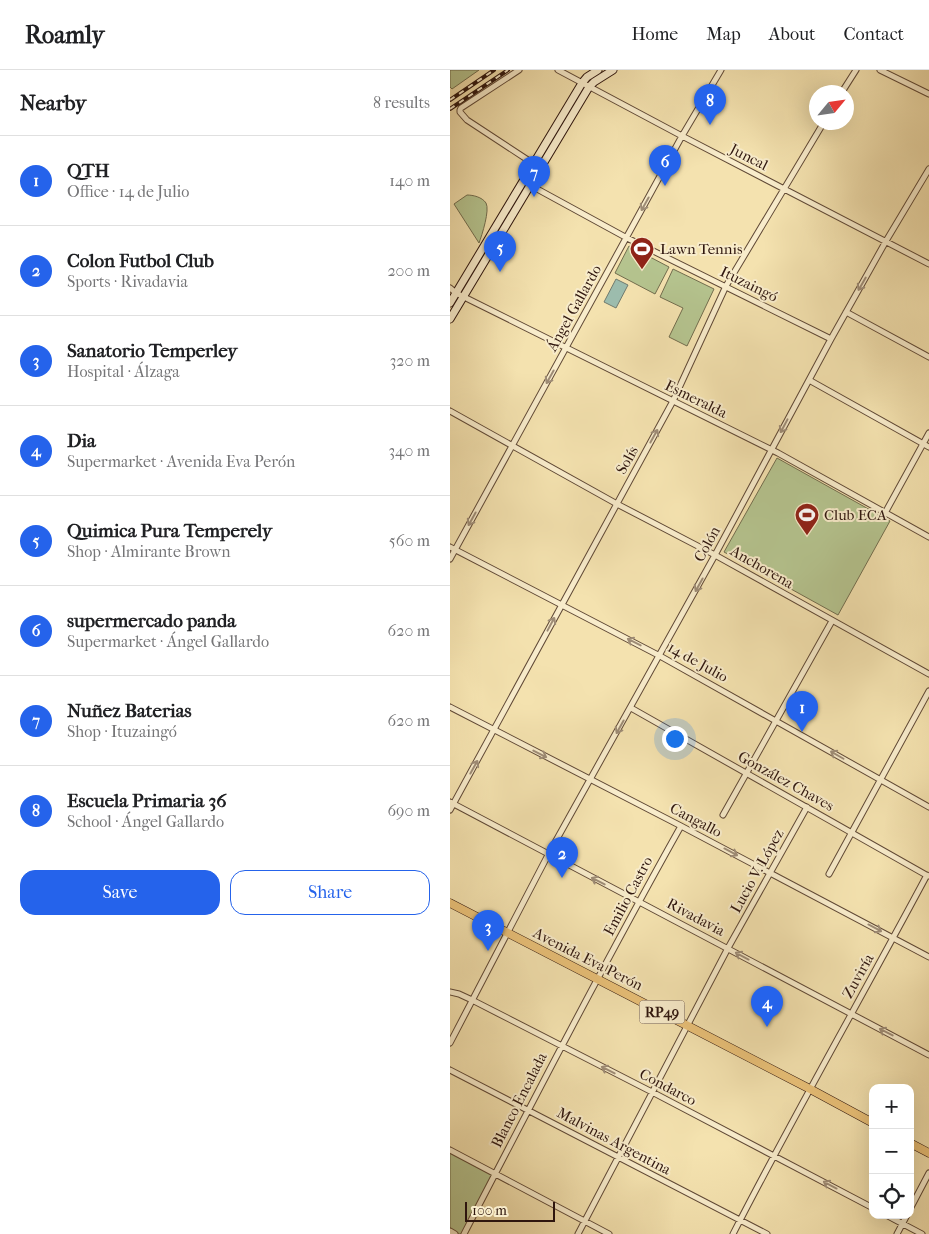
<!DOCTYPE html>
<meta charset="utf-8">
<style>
:root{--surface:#fff;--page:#f2f2f2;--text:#202124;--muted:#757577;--line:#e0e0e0;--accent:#2563eb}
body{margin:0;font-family:"IM FELL French Canon",serif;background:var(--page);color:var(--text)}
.controls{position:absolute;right:15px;bottom:15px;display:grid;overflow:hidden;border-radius:10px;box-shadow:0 5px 20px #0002}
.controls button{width:45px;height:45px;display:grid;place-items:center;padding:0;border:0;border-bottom:1px solid var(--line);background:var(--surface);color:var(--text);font:25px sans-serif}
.compass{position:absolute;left:359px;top:15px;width:45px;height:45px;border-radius:50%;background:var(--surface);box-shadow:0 5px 20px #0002;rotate:61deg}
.scale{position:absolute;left:15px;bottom:12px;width:90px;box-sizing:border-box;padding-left:5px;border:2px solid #2f160e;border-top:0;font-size:14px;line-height:18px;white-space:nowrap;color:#2f160e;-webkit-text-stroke:4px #f8eccb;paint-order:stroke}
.you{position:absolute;left:224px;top:668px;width:18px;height:18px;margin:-12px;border:4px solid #fff;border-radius:50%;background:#1a73e8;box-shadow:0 0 0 8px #1a73e833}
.badge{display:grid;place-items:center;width:32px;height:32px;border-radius:50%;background:var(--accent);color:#fff;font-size:16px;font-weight:700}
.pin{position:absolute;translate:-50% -41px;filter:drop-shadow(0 1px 2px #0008)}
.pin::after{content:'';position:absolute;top:26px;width:18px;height:15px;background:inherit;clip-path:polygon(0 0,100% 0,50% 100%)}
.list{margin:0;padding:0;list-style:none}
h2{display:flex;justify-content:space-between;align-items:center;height:65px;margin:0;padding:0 20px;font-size:21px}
h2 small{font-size:16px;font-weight:400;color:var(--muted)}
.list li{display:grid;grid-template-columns:32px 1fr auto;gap:15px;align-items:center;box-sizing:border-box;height:90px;padding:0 20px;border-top:1px solid var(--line)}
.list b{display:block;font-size:19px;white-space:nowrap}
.list p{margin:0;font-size:16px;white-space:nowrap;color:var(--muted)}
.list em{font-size:16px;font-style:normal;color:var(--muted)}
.actions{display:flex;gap:10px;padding:15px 20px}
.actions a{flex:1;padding:11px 0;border:1px solid var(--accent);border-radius:15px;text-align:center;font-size:18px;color:var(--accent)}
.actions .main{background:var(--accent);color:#fff}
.icon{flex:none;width:28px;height:28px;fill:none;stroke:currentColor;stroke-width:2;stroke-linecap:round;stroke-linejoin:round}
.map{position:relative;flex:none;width:479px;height:1164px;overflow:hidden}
header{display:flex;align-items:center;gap:30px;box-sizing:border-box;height:70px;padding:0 25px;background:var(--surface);border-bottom:1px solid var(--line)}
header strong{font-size:24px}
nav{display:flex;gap:28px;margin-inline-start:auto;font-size:18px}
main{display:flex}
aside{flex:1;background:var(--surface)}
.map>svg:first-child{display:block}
.green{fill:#b5c48f;stroke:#726d4e}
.water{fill:#9cbdae;stroke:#707a6e}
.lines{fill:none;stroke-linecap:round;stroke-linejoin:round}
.minor-casing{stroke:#604936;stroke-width:7}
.secondary-casing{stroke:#2f160e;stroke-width:9}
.primary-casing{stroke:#2f160e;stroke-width:9}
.minor{stroke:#f8eccb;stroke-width:5}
.secondary{stroke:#f8eccb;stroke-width:7}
.primary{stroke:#eac178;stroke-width:8}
.rail-casing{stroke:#2f160e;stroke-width:4}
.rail{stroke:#f8eccb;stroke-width:2;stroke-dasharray:5.5;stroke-linecap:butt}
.oneway{stroke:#9e8c76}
.labels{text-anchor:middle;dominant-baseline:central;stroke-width:4;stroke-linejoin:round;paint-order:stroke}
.shield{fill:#f8eccb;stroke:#6b5647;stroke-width:1}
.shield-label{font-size:14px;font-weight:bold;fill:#2f160e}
.street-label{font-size:15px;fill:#2f160e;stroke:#f8eccb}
.poi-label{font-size:15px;fill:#2f160e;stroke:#f8eccb;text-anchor:start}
</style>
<header>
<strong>Roamly</strong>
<nav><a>Home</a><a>Map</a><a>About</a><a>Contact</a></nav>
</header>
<main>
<aside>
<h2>Nearby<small>8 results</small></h2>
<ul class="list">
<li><span class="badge">1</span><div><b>QTH</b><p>Office · 14 de Julio</p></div><em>140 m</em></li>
<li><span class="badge">2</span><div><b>Colon Futbol Club</b><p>Sports · Rivadavia</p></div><em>200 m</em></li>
<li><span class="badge">3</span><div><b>Sanatorio Temperley</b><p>Hospital · Álzaga</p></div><em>320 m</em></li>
<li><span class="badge">4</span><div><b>Dia</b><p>Supermarket · Avenida Eva Perón</p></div><em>340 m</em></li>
<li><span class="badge">5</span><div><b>Quimica Pura Temperely</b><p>Shop · Almirante Brown</p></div><em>560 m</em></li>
<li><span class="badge">6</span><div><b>supermercado panda</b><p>Supermarket · Ángel Gallardo</p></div><em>620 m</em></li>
<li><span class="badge">7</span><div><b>Nuñez Baterias</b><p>Shop · Ituzaingó</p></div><em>620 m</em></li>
<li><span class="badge">8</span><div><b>Escuela Primaria 36</b><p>School · Ángel Gallardo</p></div><em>690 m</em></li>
</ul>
<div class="actions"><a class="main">Save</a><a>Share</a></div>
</aside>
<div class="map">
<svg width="479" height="1164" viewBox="0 0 479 1164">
<rect width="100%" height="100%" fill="#f4e2af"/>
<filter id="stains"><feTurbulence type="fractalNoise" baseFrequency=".004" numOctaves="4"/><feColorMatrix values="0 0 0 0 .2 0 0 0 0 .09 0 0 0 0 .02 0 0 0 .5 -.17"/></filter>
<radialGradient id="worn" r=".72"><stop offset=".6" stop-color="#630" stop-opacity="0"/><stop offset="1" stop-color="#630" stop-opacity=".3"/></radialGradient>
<!-- green -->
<path class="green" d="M0,0H29L2,19L0,17Z
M17,125C23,125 32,127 36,133C40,140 32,165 29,173L4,134Z
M179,176L219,197L205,224L165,203Z
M223,199L264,219L237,276L219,267L233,238L210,227Z
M327,388L440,451L388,545L274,482Z
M0,1080L45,1104L14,1164H5L0,1161Z"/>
<!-- water -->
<path class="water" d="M166,209L178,215L166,238L154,232Z"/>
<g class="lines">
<defs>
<path id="minor" d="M69,0L11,38L10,40V42L17,50L84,94
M108,0L232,66L479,194
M430,0L479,24
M392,22L406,0
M78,114L177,168L381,269
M0,218L6,223L328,383L479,467
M396,242L479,287
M359,310L479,377
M0,341L167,434L265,485L479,604
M435,443L479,363
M0,477L210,586L479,737
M0,489L232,66L271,0
M0,637L231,756L479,887
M181,638L478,806
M0,732L479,985
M0,740L223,331L276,216L374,52
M273,745L382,551
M379,804L479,621
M0,922L9,924L22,930L202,1022L423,1138
M0,973L98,785L265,485L381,269L436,171L479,99
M0,1000L317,1164
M0,1080L159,1164
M460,1139L479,1103
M436,1145L472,1164
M0,1161L5,1164
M14,1164C85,1027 156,890 231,756
M128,1164L278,878L357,737
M283,1164C345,1043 413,925 477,805
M447,1164L457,1145"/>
<path id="secondary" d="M0,233L132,13L137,7L148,0
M0,249L139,17L144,12L163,0"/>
<path id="primary" d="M0,833L360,1019L423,1053
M460,1073L479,1083"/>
</defs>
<!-- minor casing -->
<use href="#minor" class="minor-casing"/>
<!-- secondary casing -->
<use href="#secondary" class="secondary-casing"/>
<!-- primary casing -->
<use href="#primary" class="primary-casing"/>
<!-- minor -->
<use href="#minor" class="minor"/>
<!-- secondary -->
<use href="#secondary" class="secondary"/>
<!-- primary -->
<use href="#primary" class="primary"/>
<defs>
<path id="rail" d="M0,30L44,0
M0,39L58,0"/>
</defs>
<!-- rail casing -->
<use href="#rail" class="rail-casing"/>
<!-- rail -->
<use href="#rail" class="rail"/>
</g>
<!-- one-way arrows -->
<defs><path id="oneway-shaft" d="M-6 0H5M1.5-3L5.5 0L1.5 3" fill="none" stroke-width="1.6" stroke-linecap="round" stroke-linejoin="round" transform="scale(1.25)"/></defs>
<g class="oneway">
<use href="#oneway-shaft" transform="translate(195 134) rotate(119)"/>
<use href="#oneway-shaft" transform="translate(412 214) rotate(120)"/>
<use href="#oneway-shaft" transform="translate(100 307) rotate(119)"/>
<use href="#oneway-shaft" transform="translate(334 356) rotate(118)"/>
<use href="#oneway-shaft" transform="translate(204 366) rotate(-61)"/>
<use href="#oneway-shaft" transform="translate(22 449) rotate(119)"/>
<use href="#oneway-shaft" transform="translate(249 515) rotate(119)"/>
<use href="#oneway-shaft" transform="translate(101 554) rotate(-62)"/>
<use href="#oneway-shaft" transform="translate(184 572) rotate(-153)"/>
<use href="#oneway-shaft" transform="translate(170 657) rotate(119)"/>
<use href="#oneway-shaft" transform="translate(90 684) rotate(27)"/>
<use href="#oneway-shaft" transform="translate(387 685) rotate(-150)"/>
<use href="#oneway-shaft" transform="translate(24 697) rotate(-61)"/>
<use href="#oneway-shaft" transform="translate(281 782) rotate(28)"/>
<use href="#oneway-shaft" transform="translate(148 811) rotate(-153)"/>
<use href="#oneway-shaft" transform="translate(425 858) rotate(28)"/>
<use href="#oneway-shaft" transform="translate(292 886) rotate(-152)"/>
<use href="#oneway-shaft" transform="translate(436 962) rotate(-153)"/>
<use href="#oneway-shaft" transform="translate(158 1000) rotate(-153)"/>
<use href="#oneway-shaft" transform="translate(380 1115) rotate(-152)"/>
</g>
<!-- icons -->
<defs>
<symbol id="stadium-pin" viewBox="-11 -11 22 30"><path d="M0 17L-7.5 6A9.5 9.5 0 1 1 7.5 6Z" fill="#8f2418" stroke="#f8eccb"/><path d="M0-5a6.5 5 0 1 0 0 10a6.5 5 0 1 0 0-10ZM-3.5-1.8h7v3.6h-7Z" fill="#fff"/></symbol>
</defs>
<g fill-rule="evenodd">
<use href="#stadium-pin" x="178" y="165" width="28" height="38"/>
<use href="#stadium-pin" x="343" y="431" width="28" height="38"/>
</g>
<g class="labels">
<!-- shield labels -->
<rect class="shield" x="189.5" y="930.5" width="45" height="23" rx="4"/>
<g class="shield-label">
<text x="212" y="942">RP49</text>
</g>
<!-- street labels -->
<g class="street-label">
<text transform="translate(299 87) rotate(27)">Juncal</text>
<text transform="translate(299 214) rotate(26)">Ituzaingó</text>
<text transform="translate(124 238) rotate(-61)">Ángel Gallardo</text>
<text transform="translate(246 329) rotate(26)">Esmeralda</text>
<text transform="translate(177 390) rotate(-61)">Solís</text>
<text transform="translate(257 474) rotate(-61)">Colón</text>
<text transform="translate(312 497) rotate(30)">Anchorena</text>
<text transform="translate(248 592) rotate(29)">14 de Julio</text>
<text transform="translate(336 711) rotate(29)">González Chaves</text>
<text transform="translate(246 750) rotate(28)">Cangallo</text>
<text transform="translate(307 801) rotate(-61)">Lucio V. López</text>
<text transform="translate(178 826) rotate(-62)">Emilio Castro</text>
<text transform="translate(246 847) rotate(28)">Rivadavia</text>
<text transform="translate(138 889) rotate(27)">Avenida Eva Perón</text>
<text transform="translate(408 906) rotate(-61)">Zuviría</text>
<text transform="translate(218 1017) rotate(28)">Condarco</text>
<text transform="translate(69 1030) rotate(-63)">Blanco Encalada</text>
<text transform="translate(164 1071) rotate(28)">Malvinas Argentina</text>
</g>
<!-- poi labels -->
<g class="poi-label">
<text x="210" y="179">Lawn Tennis</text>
<text x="374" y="445">Club ECA</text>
</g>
</g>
<rect width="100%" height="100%" filter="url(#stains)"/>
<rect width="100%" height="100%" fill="url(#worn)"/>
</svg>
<div class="controls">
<button>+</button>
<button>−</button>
<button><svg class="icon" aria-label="locate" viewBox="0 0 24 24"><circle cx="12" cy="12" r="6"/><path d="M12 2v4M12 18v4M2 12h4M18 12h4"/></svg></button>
</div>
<svg class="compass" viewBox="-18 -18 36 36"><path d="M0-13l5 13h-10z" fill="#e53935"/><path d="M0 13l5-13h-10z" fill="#757577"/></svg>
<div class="scale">100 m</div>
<div class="you"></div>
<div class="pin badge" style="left:352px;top:662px">1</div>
<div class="pin badge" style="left:112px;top:808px">2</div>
<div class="pin badge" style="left:38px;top:881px">3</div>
<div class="pin badge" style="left:317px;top:957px">4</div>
<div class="pin badge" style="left:50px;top:202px">5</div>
<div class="pin badge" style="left:215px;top:116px">6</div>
<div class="pin badge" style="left:84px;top:127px">7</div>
<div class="pin badge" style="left:260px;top:55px">8</div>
</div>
</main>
